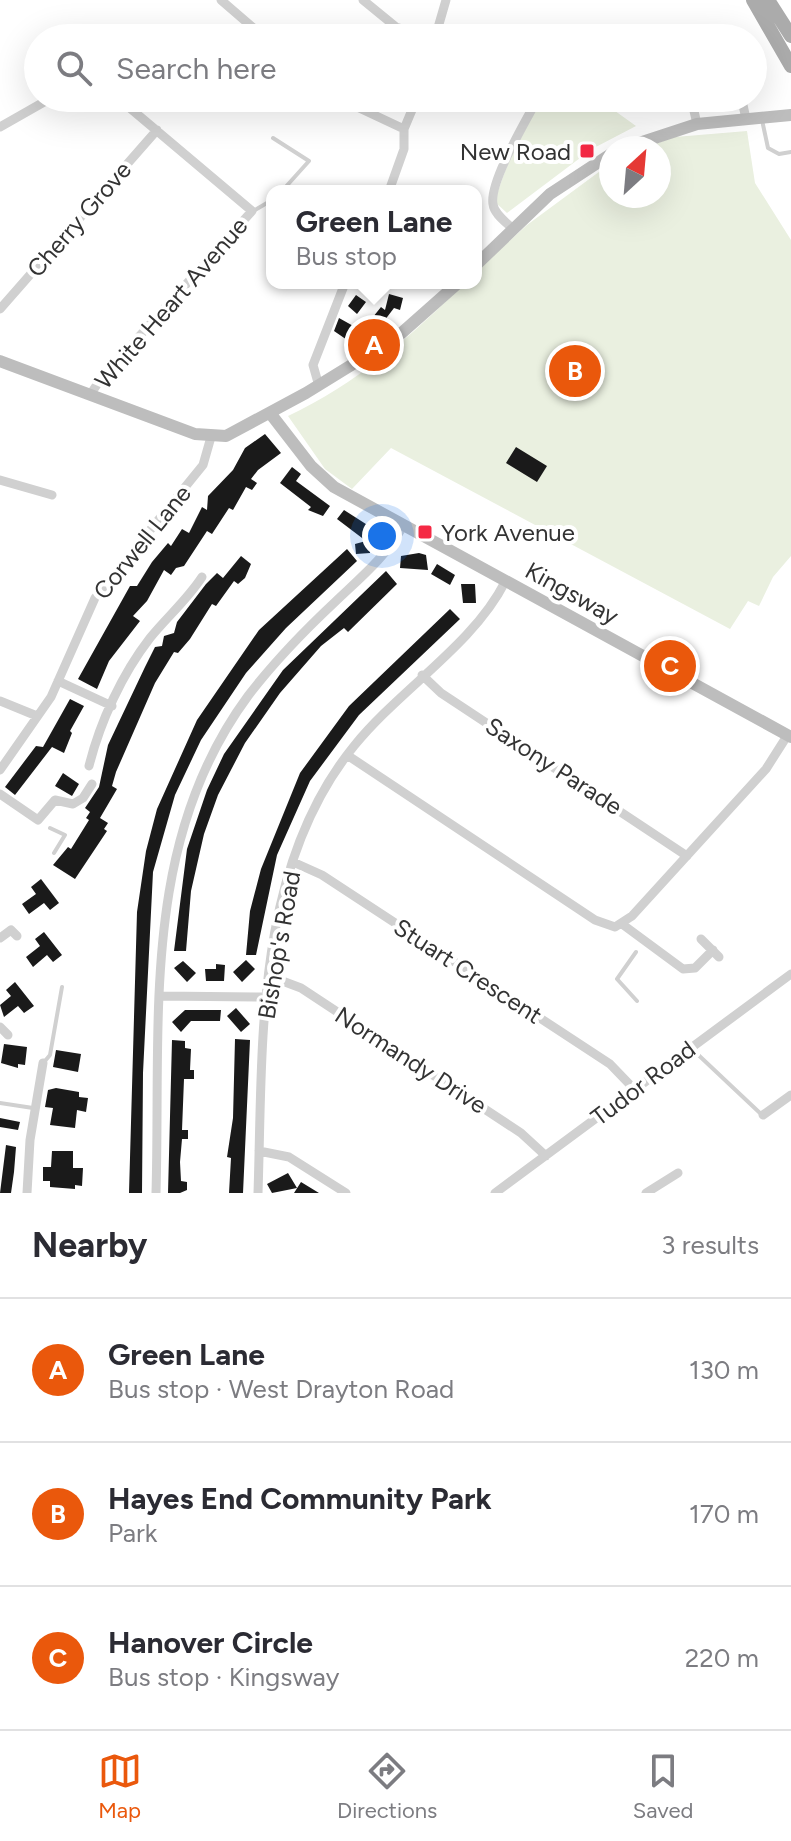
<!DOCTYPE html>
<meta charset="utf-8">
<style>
:root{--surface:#fff;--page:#f2f2f3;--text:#2b2b33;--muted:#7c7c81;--line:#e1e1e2;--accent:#ea580c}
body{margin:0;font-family:Figtree,sans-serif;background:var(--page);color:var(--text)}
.compass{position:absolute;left:599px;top:136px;width:72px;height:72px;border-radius:50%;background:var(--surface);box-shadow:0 8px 32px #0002;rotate:26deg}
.you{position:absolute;left:382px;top:536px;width:28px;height:28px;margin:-20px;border:6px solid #fff;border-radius:50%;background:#1a73e8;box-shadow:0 0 0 12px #1a73e833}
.badge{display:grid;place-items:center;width:52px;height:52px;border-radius:50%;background:var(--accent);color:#fff;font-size:26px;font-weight:700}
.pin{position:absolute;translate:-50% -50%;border:4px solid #fff;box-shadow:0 2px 8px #0006}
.popup{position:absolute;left:266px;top:185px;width:216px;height:104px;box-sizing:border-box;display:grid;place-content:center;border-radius:16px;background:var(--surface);filter:drop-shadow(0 2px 6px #0005);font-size:26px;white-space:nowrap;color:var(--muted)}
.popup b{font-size:30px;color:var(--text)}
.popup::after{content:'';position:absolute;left:50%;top:100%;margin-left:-16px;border:16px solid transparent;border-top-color:var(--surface)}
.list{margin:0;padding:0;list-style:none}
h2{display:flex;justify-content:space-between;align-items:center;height:104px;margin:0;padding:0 32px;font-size:34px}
h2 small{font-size:26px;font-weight:400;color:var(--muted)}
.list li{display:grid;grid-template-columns:52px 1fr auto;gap:24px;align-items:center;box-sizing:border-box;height:144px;padding:0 32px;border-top:2px solid var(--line)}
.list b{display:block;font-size:30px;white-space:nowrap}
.list p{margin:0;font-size:26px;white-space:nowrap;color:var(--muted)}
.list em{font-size:26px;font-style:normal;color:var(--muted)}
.icon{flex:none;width:44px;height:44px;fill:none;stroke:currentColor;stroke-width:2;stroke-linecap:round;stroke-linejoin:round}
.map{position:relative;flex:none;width:791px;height:1193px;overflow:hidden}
.search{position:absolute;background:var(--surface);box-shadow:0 8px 32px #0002;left:24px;right:24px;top:24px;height:88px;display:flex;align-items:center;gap:20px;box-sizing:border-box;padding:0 28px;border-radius:44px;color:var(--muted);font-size:30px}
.sheet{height:536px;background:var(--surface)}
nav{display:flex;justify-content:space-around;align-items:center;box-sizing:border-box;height:112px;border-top:2px solid var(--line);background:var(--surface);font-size:22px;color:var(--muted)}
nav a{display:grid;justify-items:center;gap:4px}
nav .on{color:var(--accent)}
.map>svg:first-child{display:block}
.green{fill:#eaf0e0}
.building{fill:#1a1a1a}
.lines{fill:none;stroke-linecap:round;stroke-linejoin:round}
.lane{stroke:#d0d0d0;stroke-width:4}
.street{stroke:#d0d0d0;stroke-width:9}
.secondary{stroke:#bdbdbd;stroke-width:12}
.primary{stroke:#ababab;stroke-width:14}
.poi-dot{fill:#f52944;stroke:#fff;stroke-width:3}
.labels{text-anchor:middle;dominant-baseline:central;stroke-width:8;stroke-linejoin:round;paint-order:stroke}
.poi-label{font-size:24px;fill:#333;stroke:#fff;text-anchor:end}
.street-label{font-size:24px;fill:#333;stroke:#fff}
</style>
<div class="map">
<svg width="791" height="1193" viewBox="0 0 791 1193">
<rect width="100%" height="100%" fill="#fff"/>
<!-- green -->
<path class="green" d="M541,98H597L636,126L592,149L507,213L495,202C505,164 523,132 541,98Z
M747,131L755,183L791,240V556L773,577L759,606L748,601L730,629L391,448L352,489L325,469L288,416C354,385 414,335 464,283H476V271L527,225L611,163V196H659V148H643L675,137Z"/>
<!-- building -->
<path class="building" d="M389,294L403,298L400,310L394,308L378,329L369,322L381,307L385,310Z
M356,295L366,302L357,314L348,306Z
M339,318L364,332L353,344L334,331Z
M265,434L281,453L258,470L251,479L257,483L252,490L246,487L233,510L229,508L212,534L207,531L184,566L176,568L171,575L164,570L147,601L133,616L140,621L109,661L97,689L78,679L130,586H137L152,562L168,543L171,546L182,529L189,533L202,507L207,510L208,496L233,470L245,448Z
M516,447L547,466L537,482L506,463Z
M292,467L301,474L296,481L330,506L323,516L308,510L311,507L280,483Z
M344,510L369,526L370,553L356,554L355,544L366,541L337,519Z
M347,549L357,561L286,628L246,673L201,740L175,795L153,872L143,1073L142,1193H129L137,912L146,851L157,809L197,720L259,630Z
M419,553L426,555L428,570L400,568L401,556Z
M241,556L251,564L245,578L238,584L234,581L216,606L212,604L190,639L178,653L174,652L155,683L116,772L112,786L117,789L100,818L108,823L104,829L107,831L75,879L53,865L68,847L71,849L89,820L86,818L90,812L85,808L99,787L108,745L145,667L155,647L162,646L164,636L174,633L177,622L206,584L217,573L223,578Z
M437,564L455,575L450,585L431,574Z
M386,571L397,584L348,632L344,628L321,646L280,693L245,743L218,795L204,834L191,891L186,951H174L187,849L207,790L224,754L283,670Z
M461,584H475L476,603H463Z
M450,609L460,619L359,715L310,781L277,855L256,955H246L250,911L261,869L300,773L349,706Z
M70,699L84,706L70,731L72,733L64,753L52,747L15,795L5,787L36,746L43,747Z
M63,773L79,784L72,796L55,786Z
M41,879L59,903L50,910L44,903L29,914L22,904L36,894L31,887Z
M44,932L62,955L53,962L47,955L33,967L26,957L40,946L35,939Z
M246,960L255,969L242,982L233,972Z
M183,961L196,973L187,982L174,968Z
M216,964L225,965L224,981H206L205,969H216Z
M15,982L34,1006L24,1013L18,1006L4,1017L0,1005L11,996L6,990Z
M236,1008L250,1024L241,1032L227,1016Z
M185,1010H221L220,1021H191L181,1032L172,1022Z
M235,1039L250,1040L243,1193H229L231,1158L227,1157L233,1118Z
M172,1040L185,1041V1048L191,1049L190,1070H194V1079H184L182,1130H188V1139H182L180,1162L181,1181L187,1182V1190L180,1193H168Z
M4,1044L27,1047L25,1065L18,1064V1068L1,1063Z
M56,1050L81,1054L78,1072L53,1067Z
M56,1088L79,1092V1097L88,1098L86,1112L77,1110L75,1128L50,1125L53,1108L45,1107L48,1090Z
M0,1118L20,1122L18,1130L0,1127Z
M6,1145L16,1147L14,1172L11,1193H0Z
M52,1151H73V1168H83L82,1186L75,1185V1189L50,1187V1181H43V1167H51Z
M288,1173L297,1188L272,1193L267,1184Z
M301,1182L319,1193H294Z"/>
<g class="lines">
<!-- lane -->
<path class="lane" d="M762,120L768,148L779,154L791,152
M273,138L309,161L282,191
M255,210L272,200
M50,828L65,835L54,853
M636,952L617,979L637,1001
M692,1049L761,1114
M45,1061L50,1055L62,987
M0,1103L33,1108"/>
<!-- street -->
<path class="street" d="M221,0L265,38
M363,0L396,27L427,38
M436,31L459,38
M435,38L446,0
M338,98L404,129
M691,98L697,124
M734,98L743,105L746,119
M0,127L51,98
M389,191L404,149V129L417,98
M513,229C506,222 494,214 493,204C489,182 527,119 538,98
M0,309L157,130
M319,386L313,365L345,283
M90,395L100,380L252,211L118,98
M0,480L52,495
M422,675L441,693L687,856
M58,681L112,706
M0,701L37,716
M347,755L595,920L615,927L632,916L766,769L787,736
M89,766C100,722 122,674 150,638C167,617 187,600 202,577
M0,770L51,697L95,598L203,465L211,437
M0,794L38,820L55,800L73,804L83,798L92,784
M293,862L322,875L610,1064L635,1090
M622,924L683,969L695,968L713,950
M0,938L11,930L17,936
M701,939L719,957
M269,976L301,988L521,1133L546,1156
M161,996L266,997
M0,1027L8,1035
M763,1115L791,1095
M259,1151L289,1157L346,1193
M27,1193L30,1140L43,1063
M156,1193C161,1021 140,842 248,696C274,662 304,631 335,602C360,578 386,557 403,526
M258,1193C263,1043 254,869 354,746C399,690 473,645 505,582
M495,1193L791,974
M646,1193L678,1173"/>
<!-- secondary -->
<path class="secondary" d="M624,148L697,124L791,115
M476,265L550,194L611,154
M0,361L195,434L226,436L306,393L397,337L458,283
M270,413L311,466L334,487L791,737"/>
<!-- primary -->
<path class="primary" d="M753,0L791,66
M768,0L791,36"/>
</g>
<!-- markers -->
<g class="poi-dot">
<rect x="579" y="143" width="16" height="16" rx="4"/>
<rect x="417" y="524" width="16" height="16" rx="4"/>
</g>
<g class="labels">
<!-- poi labels -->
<g class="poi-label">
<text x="571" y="151">New Road</text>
<text x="441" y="532" text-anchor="start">York Avenue</text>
</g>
<!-- street labels -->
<g class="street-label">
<text transform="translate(79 219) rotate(-49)">Cherry Grove</text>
<text transform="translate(171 303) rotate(-49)">White Heart Avenue</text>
<text transform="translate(142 542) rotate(-51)">Corwell Lane</text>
<text transform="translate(572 593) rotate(29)">Kingsway</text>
<text transform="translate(554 766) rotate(33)">Saxony Parade</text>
<text transform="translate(279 945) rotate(-80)">Bishop's Road</text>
<text transform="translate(468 971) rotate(33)">Stuart Crescent</text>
<text transform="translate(411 1060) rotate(33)">Normandy Drive</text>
<text transform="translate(643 1083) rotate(-37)">Tudor Road</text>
</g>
</g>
</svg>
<svg class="compass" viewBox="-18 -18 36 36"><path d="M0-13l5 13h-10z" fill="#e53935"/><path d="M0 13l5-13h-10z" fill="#7c7c81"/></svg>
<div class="you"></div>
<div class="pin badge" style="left:374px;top:345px">A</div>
<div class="popup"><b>Green Lane</b>Bus stop</div>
<div class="pin badge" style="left:575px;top:371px">B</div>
<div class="pin badge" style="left:670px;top:666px">C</div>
<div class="search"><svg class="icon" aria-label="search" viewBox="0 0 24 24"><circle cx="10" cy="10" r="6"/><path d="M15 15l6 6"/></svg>Search here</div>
</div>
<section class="sheet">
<h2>Nearby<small>3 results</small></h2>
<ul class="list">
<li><span class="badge">A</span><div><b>Green Lane</b><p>Bus stop · West Drayton Road</p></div><em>130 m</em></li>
<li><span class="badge">B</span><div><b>Hayes End Community Park</b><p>Park</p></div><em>170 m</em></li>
<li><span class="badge">C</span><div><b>Hanover Circle</b><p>Bus stop · Kingsway</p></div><em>220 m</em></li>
</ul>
</section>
<nav>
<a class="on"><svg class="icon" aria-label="map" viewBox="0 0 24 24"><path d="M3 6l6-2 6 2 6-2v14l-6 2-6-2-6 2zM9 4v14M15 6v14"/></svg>Map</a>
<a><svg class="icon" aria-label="directions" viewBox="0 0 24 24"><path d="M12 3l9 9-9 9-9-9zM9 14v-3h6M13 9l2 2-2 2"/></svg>Directions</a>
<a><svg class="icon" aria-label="saved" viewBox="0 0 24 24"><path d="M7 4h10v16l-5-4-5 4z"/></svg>Saved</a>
</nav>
